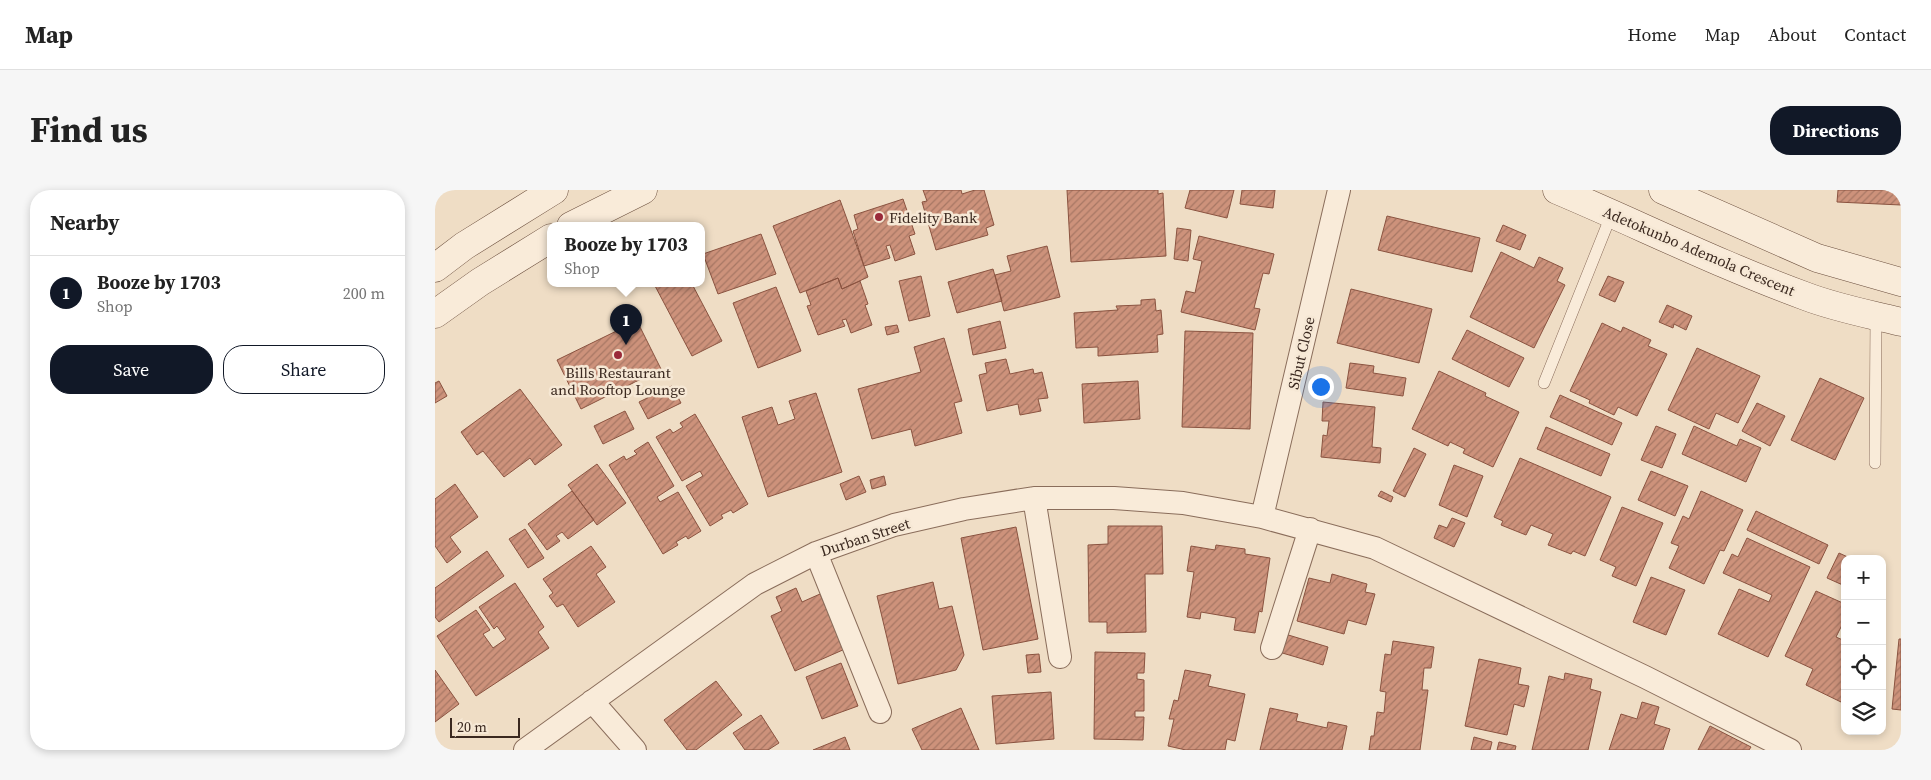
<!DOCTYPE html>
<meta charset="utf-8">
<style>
:root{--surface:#fff;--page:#f6f6f6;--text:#222;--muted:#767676;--line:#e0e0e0;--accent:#111827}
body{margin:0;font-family:"Source Serif 4",serif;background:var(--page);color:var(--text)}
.controls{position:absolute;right:15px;bottom:15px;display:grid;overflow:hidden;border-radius:10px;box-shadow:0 2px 8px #0003}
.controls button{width:45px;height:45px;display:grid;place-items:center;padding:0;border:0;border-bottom:1px solid var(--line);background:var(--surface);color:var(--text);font:25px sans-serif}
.scale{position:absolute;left:15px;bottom:12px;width:70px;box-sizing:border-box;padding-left:5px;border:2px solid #3a281f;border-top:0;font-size:14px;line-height:18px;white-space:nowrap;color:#3a281f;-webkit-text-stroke:4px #f6e8d5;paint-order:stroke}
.you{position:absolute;left:885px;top:196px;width:18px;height:18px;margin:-12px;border:4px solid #fff;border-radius:50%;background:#1a73e8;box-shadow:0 0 0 8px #1a73e833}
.badge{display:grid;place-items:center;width:32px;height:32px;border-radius:50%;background:var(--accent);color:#fff;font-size:16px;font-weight:700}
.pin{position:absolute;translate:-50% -41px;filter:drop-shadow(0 1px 2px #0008)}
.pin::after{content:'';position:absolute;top:26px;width:18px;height:15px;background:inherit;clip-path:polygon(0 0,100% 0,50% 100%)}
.popup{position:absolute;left:112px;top:32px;width:158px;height:65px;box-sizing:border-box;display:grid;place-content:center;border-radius:10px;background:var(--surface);filter:drop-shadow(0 1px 4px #0005);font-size:16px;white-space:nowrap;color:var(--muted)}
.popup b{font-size:19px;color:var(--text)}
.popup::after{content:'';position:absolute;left:50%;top:100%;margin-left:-10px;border:10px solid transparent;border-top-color:var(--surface)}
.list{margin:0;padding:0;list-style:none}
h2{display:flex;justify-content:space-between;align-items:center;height:65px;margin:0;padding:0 20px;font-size:21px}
h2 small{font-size:16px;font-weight:400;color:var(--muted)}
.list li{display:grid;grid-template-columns:32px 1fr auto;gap:15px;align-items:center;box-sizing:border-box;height:75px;padding:0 20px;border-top:1px solid var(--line)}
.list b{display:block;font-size:19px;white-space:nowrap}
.list p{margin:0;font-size:16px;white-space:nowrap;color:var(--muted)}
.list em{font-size:16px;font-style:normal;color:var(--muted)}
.actions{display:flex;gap:10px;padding:15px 20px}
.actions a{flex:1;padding:11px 0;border:1px solid var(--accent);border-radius:20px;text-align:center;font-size:18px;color:var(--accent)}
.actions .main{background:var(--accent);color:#fff}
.icon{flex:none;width:28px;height:28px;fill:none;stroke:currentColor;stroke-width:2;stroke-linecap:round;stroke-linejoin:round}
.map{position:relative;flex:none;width:1466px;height:560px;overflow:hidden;border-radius:20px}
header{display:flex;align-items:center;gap:30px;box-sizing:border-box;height:70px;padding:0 25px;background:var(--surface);border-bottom:1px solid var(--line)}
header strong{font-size:24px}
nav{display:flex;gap:28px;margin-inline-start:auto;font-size:18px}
.intro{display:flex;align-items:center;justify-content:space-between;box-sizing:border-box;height:120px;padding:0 30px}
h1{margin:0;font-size:35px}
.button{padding:12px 22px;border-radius:20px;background:var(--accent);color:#fff;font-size:18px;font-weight:700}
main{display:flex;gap:30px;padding:0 30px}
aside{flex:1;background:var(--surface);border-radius:20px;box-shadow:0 2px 8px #0003}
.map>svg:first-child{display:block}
.building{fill:url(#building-hatch);stroke:#8a5340}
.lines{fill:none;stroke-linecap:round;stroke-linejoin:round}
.service-casing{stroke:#8a6d5b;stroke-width:12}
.minor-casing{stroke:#8a6d5b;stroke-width:24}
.secondary-casing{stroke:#6c4f3e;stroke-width:29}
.service{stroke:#f9ebd9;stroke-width:11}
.minor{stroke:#f9ebd9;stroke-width:22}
.secondary{stroke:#f9ebd9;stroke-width:28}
.poi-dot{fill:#9a2a3a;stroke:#f6e8d5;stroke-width:2}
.labels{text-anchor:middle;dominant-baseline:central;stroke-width:5;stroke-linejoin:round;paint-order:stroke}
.poi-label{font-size:15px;fill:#3a281f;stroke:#f6e8d5;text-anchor:start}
.street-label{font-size:15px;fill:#3a281f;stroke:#f6e8d5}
</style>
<header>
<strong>Map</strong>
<nav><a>Home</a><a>Map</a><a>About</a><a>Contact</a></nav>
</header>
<div class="intro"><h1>Find us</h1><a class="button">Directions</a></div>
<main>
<aside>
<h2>Nearby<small></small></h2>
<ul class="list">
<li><span class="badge">1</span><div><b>Booze by 1703</b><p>Shop</p></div><em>200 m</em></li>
</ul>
<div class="actions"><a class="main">Save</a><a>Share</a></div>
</aside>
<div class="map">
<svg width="1466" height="560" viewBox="0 0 1466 560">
<defs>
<pattern id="building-hatch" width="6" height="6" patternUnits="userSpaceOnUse" patternTransform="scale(1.25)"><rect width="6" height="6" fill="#cd927b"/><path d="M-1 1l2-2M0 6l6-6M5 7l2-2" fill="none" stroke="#a77764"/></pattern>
</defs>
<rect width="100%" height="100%" fill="#efddc5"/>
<!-- building -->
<path class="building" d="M488,0H526L527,4L540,0H549L559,35L551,38L553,45L501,60L487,12L492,11Z
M632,0H723V4L728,3L731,66L636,72Z
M755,0H799L792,28L750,18Z
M807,0H840L838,18L805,14Z
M1403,0H1466V15L1402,12Z
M468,9L480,44L474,46L480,64L460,71L455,55L451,56L455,68L429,76L418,41L423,39L419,25Z
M405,10L433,87L407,99L403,88L365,103L338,36Z
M952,26L1045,48L1037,82L943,60Z
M1068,35L1091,45L1085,60L1061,51Z
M742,38L756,40L753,71L739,69Z
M326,44L341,84L283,104L268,64Z
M764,46L839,64L834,84L828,83L819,118L825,119L820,140L746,122L751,101L760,103L767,71L758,69Z
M612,56L625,107L569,121L560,85L576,81L572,66Z
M1066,62L1099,78L1104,67L1128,78L1122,91L1130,95L1099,158L1035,127Z
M558,79L567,111L522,123L513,92Z
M486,86L495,126L474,131L464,91Z
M1173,86L1189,92L1180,112L1164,105Z
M403,88L407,99L425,91L433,114L430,115L437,135L416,143L411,129L407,130L410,136L383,145L372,116L376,115L371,101Z
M219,94H257L287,151L257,166Z
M341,97L366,161L323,178L298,113Z
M916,99L997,119L984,173L902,153Z
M720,109L721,121L726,120L728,144L722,145L723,162L663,166V157L641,158L639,123L683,120L681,116L706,115V110Z
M1232,115L1257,126L1251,140L1239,134L1238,138L1224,132Z
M202,131L226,179L146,219L122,170Z
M565,131L571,158L538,165L533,139Z
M1167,133L1186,142L1188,137L1216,150L1213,156L1232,164L1202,226L1183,217L1179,225L1154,213L1155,210L1135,201Z
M462,135L464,142L452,145L450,137Z
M1032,140L1089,168L1074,197L1017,169Z
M750,141L818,143L815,239L747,237Z
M509,148L527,211L519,213L527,243L480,256L476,239L437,249L423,199L486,182L479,157Z
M1262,158L1325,186L1303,233L1281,223L1274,239L1233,220Z
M571,169L575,184L598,179L599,184L607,182L613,208L603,209L606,221L585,225L583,214L552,221L544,185L552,183L550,173Z
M915,173L939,176L938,183L971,188L968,206L911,198Z
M1004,181L1051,203L1050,206L1084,222L1058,277L1028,263L1030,259L1015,252L1013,256L977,239Z
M1385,188L1429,208L1400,270L1356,250Z
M4,191L12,206L0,213V193Z
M703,191L705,229L649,233L647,194Z
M237,196L246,213L213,229L204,212Z
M85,199L127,255L100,275L95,268L69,287L48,261L42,265L26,242Z
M381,203L407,282L333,307L307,227L337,217L343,235L360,229L354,211Z
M1125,205L1187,233L1177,255L1115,227Z
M888,212L940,217L937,257L946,258L945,273L886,267L888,245L892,246L894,231H887Z
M1322,213L1350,226L1335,256L1307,241Z
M190,221L199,239L168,254L159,236Z
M260,224L313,314L298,323L296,320L286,325L288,328L275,336L251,296L268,286L265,281L247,291L221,247L235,239L238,243L248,237L245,233Z
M1221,236L1241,244L1227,278L1206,270Z
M1259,236L1302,256L1305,249L1326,258L1311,292L1247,264Z
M1111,237L1175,264L1166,286L1102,259Z
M213,252L239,296L222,307L225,312L243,302L266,341L253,349L251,346L241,352L243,355L228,364L174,275L189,266L191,270L202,264L199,261Z
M979,258L991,264L970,307L958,301Z
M1085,268L1176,307L1150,366L1138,361L1136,364L1113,355L1118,344L1096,335L1091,345L1066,335L1068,331L1059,327Z
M162,274L191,313L162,335L133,295Z
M1019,275L1048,286L1032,327L1004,315Z
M1216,281L1253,296L1240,326L1203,310Z
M424,286L431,302L411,310L405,294Z
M449,286L451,295L437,299L435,290Z
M20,294L43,327L15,347L26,362L12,373L0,356V309Z
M137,301L159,330L133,349L127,342L121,346L125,351L112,360L93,334Z
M946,301L958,307L956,312L943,306Z
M1266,301L1308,320L1289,361L1285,360L1269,394L1234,378L1244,356L1236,353L1248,326L1254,329Z
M1187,317L1228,333L1201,396L1177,386L1181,377L1165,370Z
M1321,321L1393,355L1384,374L1312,340Z
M1017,328L1030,333L1019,357L999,348L1004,335L1012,338Z
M673,336H727L728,384H710L711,442L672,443V432H654L653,355L673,354Z
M581,337L603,449L548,460L526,348Z
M90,339L109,368L93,378L74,349Z
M1312,348L1375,377L1333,467L1283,444L1304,399L1334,412L1337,405L1288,383L1297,364L1303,367Z
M781,355L810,359V364L835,368L827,422L824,421L820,443L799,440L801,428L766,422L765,429L752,427L759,382L752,381L756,356L780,360Z
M156,356L171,377L161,384L180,412L143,437L128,414L122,417L114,406L118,403L108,389Z
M52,361L69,386L4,432L0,427V398Z
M1404,363L1417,369H1410V396L1392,388Z
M897,384L932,394L930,402L940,404L931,435L913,430L909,444L862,431L874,388L895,393Z
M1216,387L1250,400L1231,445L1198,432Z
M498,392L504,419L517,416L529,465L521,480L463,494L442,406Z
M80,393L109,437L103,442L114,458L41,506L2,446L41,420L55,440L48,444L58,458L71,449L62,436L59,439L44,417Z
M361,398L367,412L385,404L410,459L360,481L336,426L347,421L341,407Z
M1381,401L1410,414V429L1401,447L1410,451V503L1406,512L1371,495L1378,479L1350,466Z
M850,444L893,457L888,475L844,462Z
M1464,449H1466V520L1457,519Z
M958,451L999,457L996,478H989L987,500H993L985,560H934L936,546H939L942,522L949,523L951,502L945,501L950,464L956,465Z
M660,462L710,463L709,483H702V489L709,490V521H700V527H709L708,550L659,549Z
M604,464L606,482L593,483L591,465Z
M1044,469L1086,478L1083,494L1094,496L1089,517L1079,514L1072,545L1030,536Z
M406,473L423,516L387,529L371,487Z
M0,480L24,514L0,532Z
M750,480L776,485L773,496L810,504L800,551L792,549L790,560H751L733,556L739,529H734L739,510L743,511Z
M1130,483L1157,489L1155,499L1166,502L1153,560H1097L1114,486L1129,490Z
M281,491L307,525L261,560H252L229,530Z
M616,502L619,549L561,554L557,506Z
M1207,512L1224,517L1219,534L1235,539L1228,560H1174L1186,524L1202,529Z
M526,518L544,560H487L477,539Z
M835,518L863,524L861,531L892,538L893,532L912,536L907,560H825Z
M326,525L344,553L333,560H310L298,543Z
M1275,536L1316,557L1314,560H1263Z
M410,547L415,560H378Z
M1039,547L1057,552L1055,560H1036Z
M1064,552L1081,556L1080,560H1062Z"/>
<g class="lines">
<defs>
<path id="service" d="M1109,193L1177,23
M1440,273L1441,126"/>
<path id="minor" d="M599,308L625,467
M827,327L904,0
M381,363L445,522
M837,458L875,339
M157,511L200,560
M90,560L320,394L381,363L459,335L529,319L599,308H679L748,313L827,327L940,358L1210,487L1355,560"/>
<path id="secondary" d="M1122,0C1205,35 1285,75 1370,106C1401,118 1434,124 1466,132
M1228,0L1382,68L1466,92
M136,36L208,0
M0,78L29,56L119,0
M0,124L45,92L116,48"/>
</defs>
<!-- service casing -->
<use href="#service" class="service-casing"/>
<!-- minor casing -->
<use href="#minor" class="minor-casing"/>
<!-- secondary casing -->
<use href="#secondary" class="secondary-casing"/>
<!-- service -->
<use href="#service" class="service"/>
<!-- minor -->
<use href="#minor" class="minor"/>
<!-- secondary -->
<use href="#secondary" class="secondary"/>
</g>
<!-- markers -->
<g class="poi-dot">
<circle cx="444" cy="27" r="5"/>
<circle cx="183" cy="165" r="5"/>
</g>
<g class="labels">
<!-- poi labels -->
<g class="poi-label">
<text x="454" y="27">Fidelity Bank</text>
<text x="183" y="182" text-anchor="middle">Bills Restaurant<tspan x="183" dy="17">and Rooftop Lounge</tspan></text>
</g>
<!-- street labels -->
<g class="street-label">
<text transform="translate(1264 61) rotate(23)">Adetokunbo Ademola Crescent</text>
<text transform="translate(866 163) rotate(-77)">Sibut Close</text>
<text transform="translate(430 347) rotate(-18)">Durban Street</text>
</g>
</g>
</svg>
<div class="controls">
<button>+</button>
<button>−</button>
<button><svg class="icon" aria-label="locate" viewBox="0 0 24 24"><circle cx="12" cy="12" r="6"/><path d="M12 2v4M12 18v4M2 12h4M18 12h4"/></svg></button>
<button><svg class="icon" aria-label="layers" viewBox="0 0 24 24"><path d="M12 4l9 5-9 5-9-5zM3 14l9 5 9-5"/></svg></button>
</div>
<div class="scale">20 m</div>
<div class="you"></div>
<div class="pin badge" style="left:191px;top:155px">1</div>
<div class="popup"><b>Booze by 1703</b>Shop</div>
</div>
</main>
